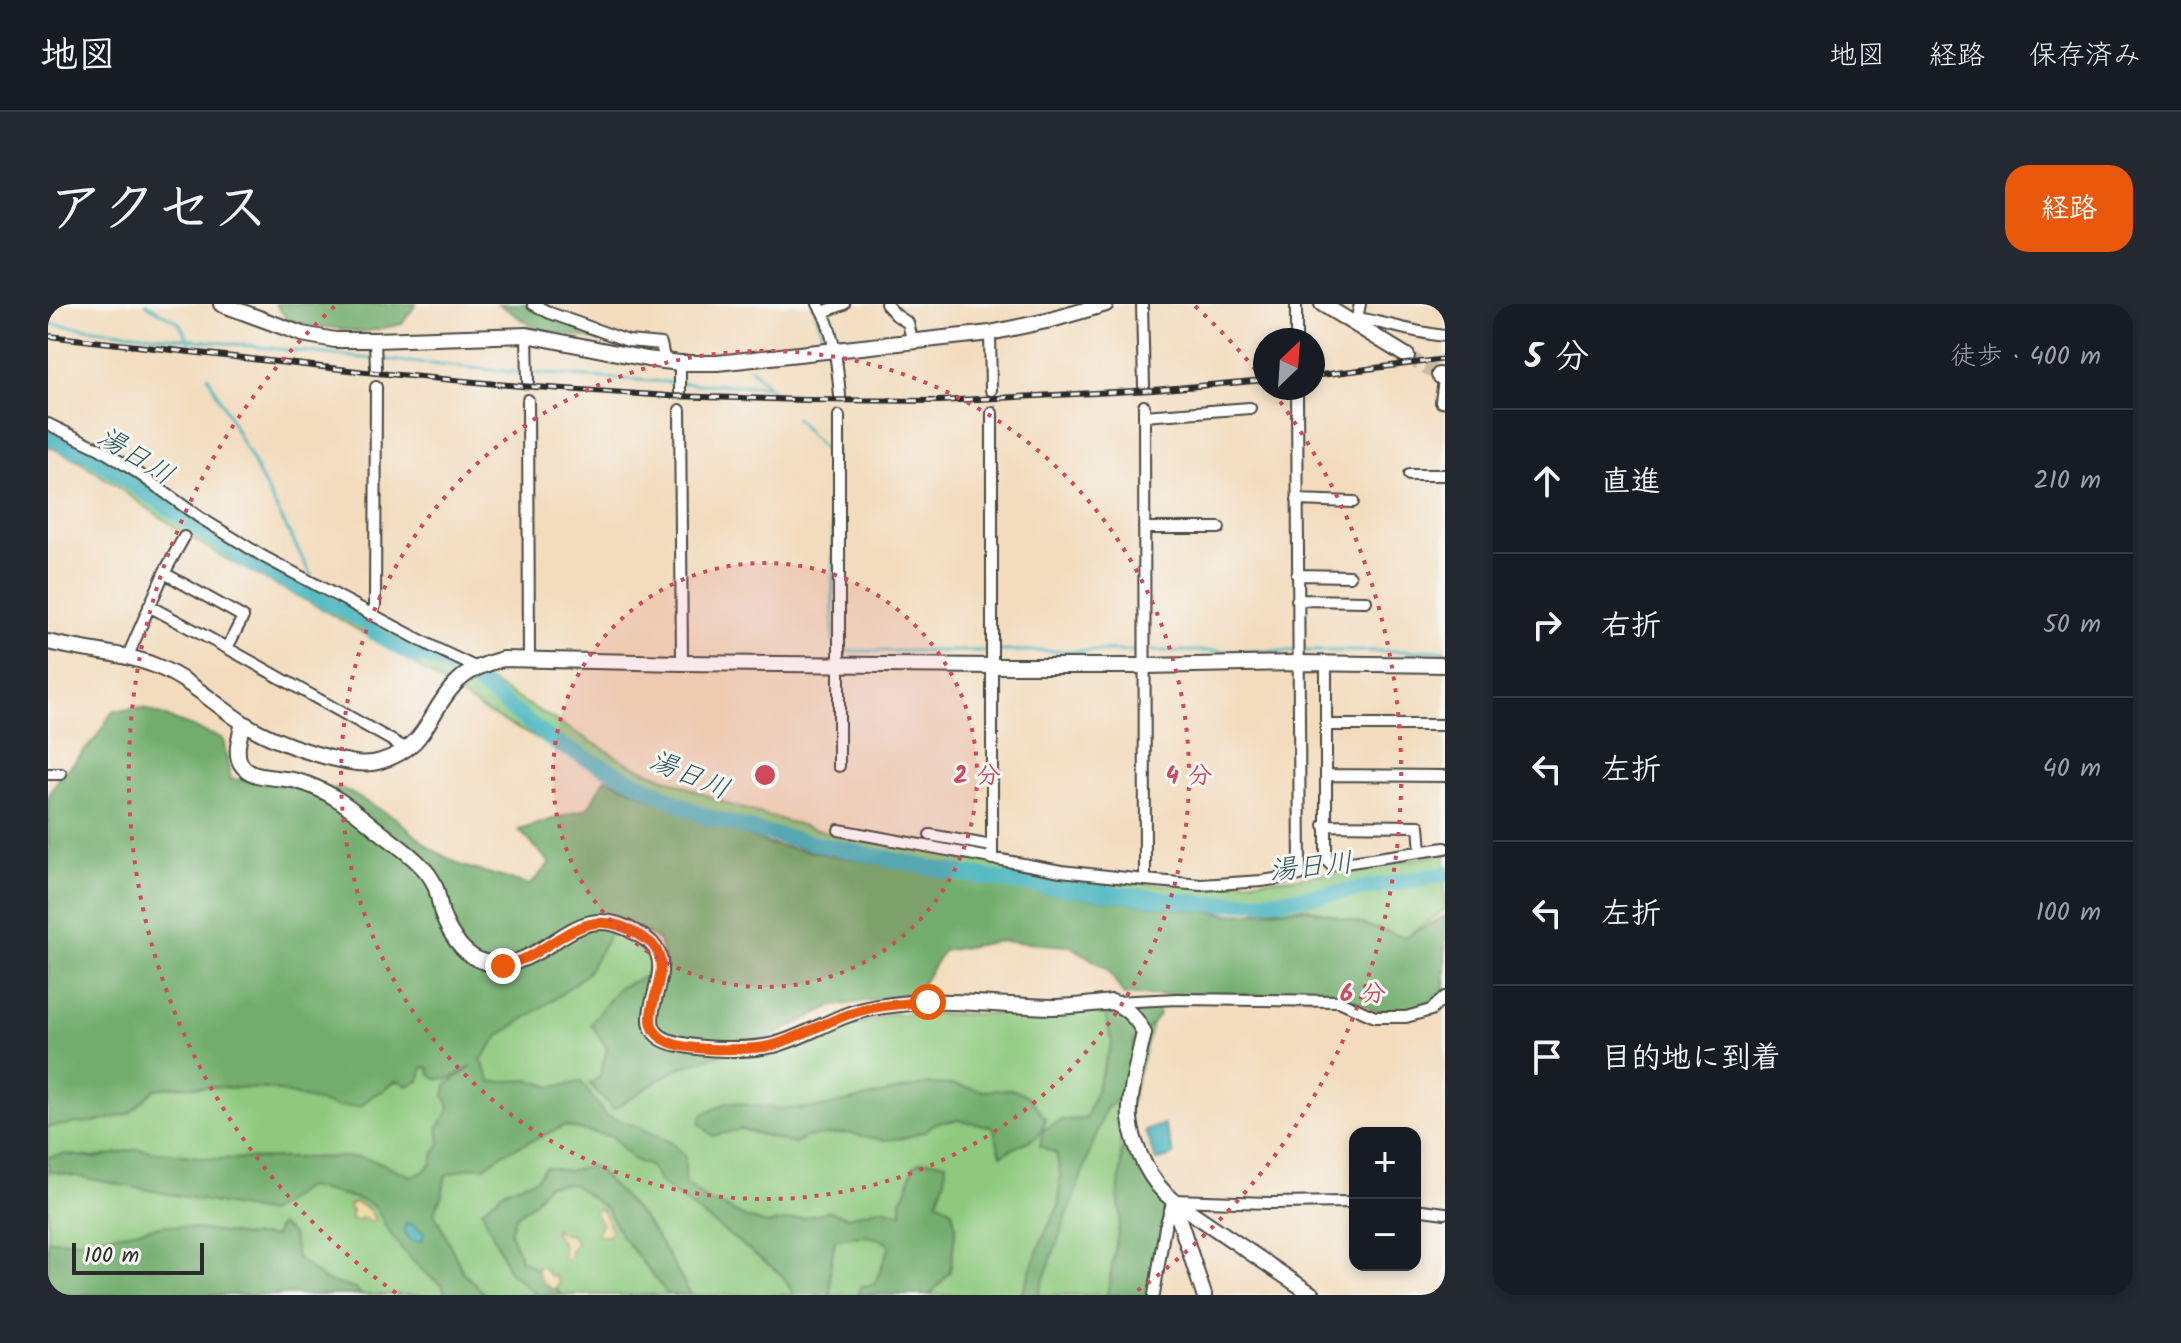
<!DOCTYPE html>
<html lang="ja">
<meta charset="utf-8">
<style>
:root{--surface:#171b24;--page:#242831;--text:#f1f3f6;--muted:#9ea1a6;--line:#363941;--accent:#ea580c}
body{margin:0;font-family:Kalam,"Klee One",sans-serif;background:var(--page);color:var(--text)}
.controls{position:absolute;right:24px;bottom:24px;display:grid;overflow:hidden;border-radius:16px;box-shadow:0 4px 12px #0003}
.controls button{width:72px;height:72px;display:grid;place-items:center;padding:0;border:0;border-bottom:2px solid var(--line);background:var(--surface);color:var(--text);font:40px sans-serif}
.compass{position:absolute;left:1205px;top:24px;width:72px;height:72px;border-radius:50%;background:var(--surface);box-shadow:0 4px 12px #0003;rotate:25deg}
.scale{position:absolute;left:24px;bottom:20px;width:132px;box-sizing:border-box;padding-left:8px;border:4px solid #2b2b2b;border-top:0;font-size:22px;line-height:28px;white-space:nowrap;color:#2b2b2b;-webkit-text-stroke:6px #f6f6f2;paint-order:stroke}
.stop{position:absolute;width:24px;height:24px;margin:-18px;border:6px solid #ea580c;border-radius:50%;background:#fff}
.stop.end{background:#ea580c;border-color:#fff;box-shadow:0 2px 8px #0008}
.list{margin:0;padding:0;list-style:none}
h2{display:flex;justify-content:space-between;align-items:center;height:104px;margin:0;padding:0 32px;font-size:34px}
h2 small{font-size:26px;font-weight:400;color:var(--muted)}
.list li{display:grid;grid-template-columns:52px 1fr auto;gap:24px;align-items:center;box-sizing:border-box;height:144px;padding:0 32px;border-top:2px solid var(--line)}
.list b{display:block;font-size:30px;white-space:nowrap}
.list em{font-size:26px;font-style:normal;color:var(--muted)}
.icon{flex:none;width:44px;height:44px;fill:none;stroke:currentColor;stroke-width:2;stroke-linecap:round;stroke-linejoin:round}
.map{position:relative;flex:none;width:1397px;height:991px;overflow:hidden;border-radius:24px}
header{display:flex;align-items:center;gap:48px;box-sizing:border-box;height:112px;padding:0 40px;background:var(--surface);border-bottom:2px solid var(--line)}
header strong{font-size:38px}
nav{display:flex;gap:44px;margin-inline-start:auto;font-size:28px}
.intro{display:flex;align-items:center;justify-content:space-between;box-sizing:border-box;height:192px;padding:0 48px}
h1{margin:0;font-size:56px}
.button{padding:20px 36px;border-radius:24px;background:var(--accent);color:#fff;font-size:28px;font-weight:700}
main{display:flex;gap:48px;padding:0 48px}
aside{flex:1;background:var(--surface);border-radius:24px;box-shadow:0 4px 12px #0003}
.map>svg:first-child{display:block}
.green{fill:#8ec97e;stroke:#5c7a54;stroke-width:2}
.forest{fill:#72ad6d;stroke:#4e6c4c;stroke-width:2}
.sand{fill:#eeda9e;stroke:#8c8264;stroke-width:2}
.water{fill:#45b4be;stroke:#387074;stroke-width:2}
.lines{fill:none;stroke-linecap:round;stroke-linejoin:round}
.stream{stroke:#45b4be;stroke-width:3}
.river{stroke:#45b4be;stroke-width:16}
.street-tunnel{stroke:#cbb9a0;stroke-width:10;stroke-dasharray:10 5;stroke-linecap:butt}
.secondary-tunnel{stroke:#cbb9a0;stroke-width:14;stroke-dasharray:14 7;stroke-linecap:butt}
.street-casing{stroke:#494641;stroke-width:14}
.secondary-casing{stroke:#494641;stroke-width:18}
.street{stroke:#fff;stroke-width:10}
.secondary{stroke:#fff;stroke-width:14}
.rail-casing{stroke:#2b2b2b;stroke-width:6}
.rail{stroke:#f6f6f2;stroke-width:3;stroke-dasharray:9;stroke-linecap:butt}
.route{stroke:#ea580c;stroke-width:10}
.ring{fill:none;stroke:#d1495b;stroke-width:4;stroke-dasharray:4 8}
.labels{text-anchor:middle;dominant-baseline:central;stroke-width:6;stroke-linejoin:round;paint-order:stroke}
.water-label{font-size:28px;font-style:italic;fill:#345b5e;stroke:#f6f6f2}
.centre{fill:#d1495b;stroke:#f6f6f2;stroke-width:4}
.ring-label{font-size:24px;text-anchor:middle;font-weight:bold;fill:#d1495b;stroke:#f6f6f2;stroke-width:6;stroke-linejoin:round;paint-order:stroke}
</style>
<header>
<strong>地図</strong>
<nav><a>地図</a><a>経路</a><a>保存済み</a></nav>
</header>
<div class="intro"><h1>アクセス</h1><a class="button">経路</a></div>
<main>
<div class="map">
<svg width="1397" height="991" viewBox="0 0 1397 991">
<rect width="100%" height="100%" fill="#f6f6f2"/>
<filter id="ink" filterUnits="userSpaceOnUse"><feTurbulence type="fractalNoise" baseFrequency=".0125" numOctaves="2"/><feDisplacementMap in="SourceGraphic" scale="16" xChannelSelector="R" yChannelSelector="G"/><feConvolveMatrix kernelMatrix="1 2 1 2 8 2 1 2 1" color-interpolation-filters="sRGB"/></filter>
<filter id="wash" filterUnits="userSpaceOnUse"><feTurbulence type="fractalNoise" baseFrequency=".006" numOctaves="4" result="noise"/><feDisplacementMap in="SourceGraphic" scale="32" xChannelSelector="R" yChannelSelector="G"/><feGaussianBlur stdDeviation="1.8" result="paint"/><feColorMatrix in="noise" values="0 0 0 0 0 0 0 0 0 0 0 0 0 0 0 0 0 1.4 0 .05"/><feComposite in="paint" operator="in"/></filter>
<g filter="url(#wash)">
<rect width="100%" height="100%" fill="#f3dcbd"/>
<!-- green -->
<path class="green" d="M0,124L69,158L168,230L205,252L406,357L580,459L682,501L795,533L940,557L1109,581L1250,574L1397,550V606L1357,633L1257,603L1244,605H1142L967,584L857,566L780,550L712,534L650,513L541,462L434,406L350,349L263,299L178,255L134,228L32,157L0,142Z
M536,629H569L603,653L597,700L720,749L841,710H1003L1056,707L1105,699L1111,710L1104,720L1072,838L1079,991H204L0,981V755Z"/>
<!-- forest -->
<path class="forest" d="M228,0H368L354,20L315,28L241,18Z
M451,0H478L572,37L569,40L487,24Z
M95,404L175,435L183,475L295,485L348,514L383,545L414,562L482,581L502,559L471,526L540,504L557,474L602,494L721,540L986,588L1184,610L1247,605L1265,606L1357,633L1397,612V689L1380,699L1354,708L1329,707L1294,692L1076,691L1060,666L1023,642L952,637L895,647L869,688L782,703L721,734L631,764L565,805L542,780L552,772L559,744L543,720L570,684L619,663L611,637L572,613L539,669L512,691L451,732L433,756L443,778L481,776L505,783L533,778L557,811L592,824L624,839L637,852V878L658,896L676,902L696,913L719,920L756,914L780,907L800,913L833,904L854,909L853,896C870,873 852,849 898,859L897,875L889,897L904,906L908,923L902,968L882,991H809L813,982L826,981L842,942C828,928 804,932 787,936L782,963L783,991H746L734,971L612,879L603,863L584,855L565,833L516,822L454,850L438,862L420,864L398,871L394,891L386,908L415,968L438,991H397L395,981C373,969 352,944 338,923C334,916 331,906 325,902C314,893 273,886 258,883L221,909L0,867V853L17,850L46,854L90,845L164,855L311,853L331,858L363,872L375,868L384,859L386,849L392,839L390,823C398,811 406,807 396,792L398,781L424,762L404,774L389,775L382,770L381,764L375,763L371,777L359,782L354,778L347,777L335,787L324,792L313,802L290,803L222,785L132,782L107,785L82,809L53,817L0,823V492L10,476L48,434L65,407Z
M1105,699L1111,710L1104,720L1086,736L1080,838L1117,904L1102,991H1059L1073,912L1070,892L1077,827L1071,795L1058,804L990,991H973L995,933L1011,902L1012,870L1008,849L992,842L995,826L1014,816L1038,815L1064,738L1056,707Z
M880,780L907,781L936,787L964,785L980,792L998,815L990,832L953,851L945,823L911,816L888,819L876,827L857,834L836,836L799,829L758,833L746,840L693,825L665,832L651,819L654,811L680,798L731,805L768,804Z
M543,862L551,867L596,915L612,938L643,991H620L572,930L559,905L524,880L499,881L486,898L467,913L462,929L473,955L500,974L513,991H489L461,968L434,906L459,885L488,875L497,863L520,867Z
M119,921L197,932H226L231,921L245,931L248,953L276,976L307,985L314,991H0V936L30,937Z"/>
<!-- sand -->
<path class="sand" d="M307,898L321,905L327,916L322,918L315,913L310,916L302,915L304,907L301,904L302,900Z
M552,905L556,908L563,926L560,932H551L549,927L554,919L547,911L548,906Z
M507,925L515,930L523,931L530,939L524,943L522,953L519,956L515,954V941L506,928Z
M489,963H495L502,972H507L512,980L505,985C494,981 491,974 489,963Z"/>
<!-- water -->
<path class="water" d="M1116,820L1126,851L1108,857L1097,827Z
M358,919L365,921L376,929L374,937H363L356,926Z"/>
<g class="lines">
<!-- stream -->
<path class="stream" d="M98,0L131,19L142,39
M765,0L779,42
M0,20L324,55
M781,53L787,88
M331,55L475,69
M703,64L719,82
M483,69L649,80L719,82L726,90
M160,72L263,271
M785,111V337
M747,114L782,153V202L784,203
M271,275L276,278
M797,347H941
M948,347H1093
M1100,347H1397"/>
<!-- river -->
<path class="river" d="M0,133L46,154L199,257L321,320L325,328L365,352L385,354L434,382L506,438L656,512L713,528L894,566L978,580L1163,600L1219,597L1283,590L1397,570"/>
</g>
</g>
<g filter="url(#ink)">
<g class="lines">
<!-- street-tunnel -->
<path class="street-tunnel" d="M943,86L944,109"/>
<!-- secondary-tunnel -->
<path class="secondary-tunnel" d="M1359,52L1391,71"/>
<defs>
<path id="street" d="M485,0L502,9L580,37L613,40L617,58
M770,0C787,26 789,61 792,92
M838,0L848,11L860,19L865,39
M1094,0L1096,82
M1248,0V36
M775,8L796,0
M1309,14L1312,0
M1306,19L1309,14C1339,19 1367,29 1397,32
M942,29L943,86
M479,31L480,78
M327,36L328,65
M632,88V59
M480,96L481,354
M1393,98L1396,75
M1096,102L1097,576
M632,106L634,359
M944,109V555
M791,112V462
M1096,112L1202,104
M0,120L52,145L87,167L151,213L216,253L387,344L429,364
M1361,171H1397
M1249,196L1305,198
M1096,224H1171
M116,269L195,313L179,344L359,445
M1249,271L1302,272
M1249,296L1318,297
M101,302L179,344
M323,311L327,302L328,83
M79,354L116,269L136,233
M1278,359V556L1283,561L1397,544
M1278,421H1397
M0,470H13
M1278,471L1397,472
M1276,521L1371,522L1373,547
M791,526L1013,567L1097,576L1153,581L1214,577L1252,571L1249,91
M882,531L944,542
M1066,698L1129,695L1291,697L1327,713H1358L1383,706L1397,693
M1367,905L1397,909
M1106,991L1117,923L1125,896L1221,899L1307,898"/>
<path id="secondary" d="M173,0L254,30L287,36H327L479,31L599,55L632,59H669L942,29L1003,16L1058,0
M1274,0L1359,52
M1391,71L1397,76
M0,338C35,347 74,348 108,362C141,375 165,399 194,418C220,435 250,445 279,453C296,457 316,463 333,457C381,442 378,411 407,380C420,366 437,360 455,355L634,359L945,362H1097L1249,359L1397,361
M195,419C192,431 186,449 193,460C203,477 232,472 249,477C279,485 302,503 326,523C344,538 367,552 381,571C390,583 390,595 394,610C400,627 414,649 431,656C437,658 448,662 455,662C460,662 467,658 472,656C514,641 536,598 588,629C592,632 599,635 603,639C635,671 569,728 630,740C658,746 699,747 726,741C749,735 772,722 794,713C813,705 832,702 853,700C903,694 953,702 1004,703C1024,703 1044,700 1064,698C1079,704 1089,714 1096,729C1091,751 1080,794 1082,815C1085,843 1103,880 1125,896L1265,991
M1125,897L1156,991"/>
</defs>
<!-- street casing -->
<use href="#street" class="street-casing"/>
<!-- secondary casing -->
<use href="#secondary" class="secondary-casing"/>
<!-- street -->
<use href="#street" class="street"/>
<!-- secondary -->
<use href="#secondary" class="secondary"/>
<defs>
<path id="rail" d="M0,32L318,68L472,82L621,92L758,96L891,97L1105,86L1217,76
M1265,72L1397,55"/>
</defs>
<!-- rail casing -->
<use href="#rail" class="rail-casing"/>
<!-- rail -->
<use href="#rail" class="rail"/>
</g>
</g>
<g class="lines" filter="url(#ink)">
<!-- route -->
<path class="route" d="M455,662C465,658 475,656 484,651C520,630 545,603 589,630C593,633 600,636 604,640C634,673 572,722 626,740C649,747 706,747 729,740C756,731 781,716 808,708C831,701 856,700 880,698"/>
</g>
<!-- distance rings -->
<circle cx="717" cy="471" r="212" fill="#d1495b" fill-opacity=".12"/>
<g class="ring">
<circle cx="717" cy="471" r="212"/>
<circle cx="717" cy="471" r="424"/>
<path d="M348 989A636 636 0 0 1 287 2M1147 2A636 636 0 0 1 1215 75M1225 88A636 636 0 0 1 1086 989"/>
</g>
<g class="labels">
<!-- water labels -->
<g class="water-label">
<text transform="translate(87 153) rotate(32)">湯日川</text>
<text transform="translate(641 472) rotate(23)">湯日川</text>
<text transform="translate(1263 564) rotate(-6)">湯日川</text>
</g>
</g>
<circle cx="717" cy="471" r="12" class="centre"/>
<g class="ring-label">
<text x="929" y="479">2 分</text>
<text x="1141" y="479">4 分</text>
<text x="1315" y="697">6 分</text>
</g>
</svg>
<div class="controls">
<button>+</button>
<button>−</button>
</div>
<svg class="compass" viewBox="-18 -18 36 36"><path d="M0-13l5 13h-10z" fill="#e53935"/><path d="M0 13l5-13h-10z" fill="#9ea1a6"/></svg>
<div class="scale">100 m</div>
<div class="stop" style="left:880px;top:698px"></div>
<div class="stop end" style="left:455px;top:662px"></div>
</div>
<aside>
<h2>5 分<small>徒歩 · 400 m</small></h2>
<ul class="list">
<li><svg class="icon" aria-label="ahead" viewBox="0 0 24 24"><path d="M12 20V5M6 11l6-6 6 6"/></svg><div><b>直進</b></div><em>210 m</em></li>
<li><svg class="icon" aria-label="right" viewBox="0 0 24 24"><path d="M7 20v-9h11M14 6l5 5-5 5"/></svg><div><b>右折</b></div><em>50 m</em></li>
<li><svg class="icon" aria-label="left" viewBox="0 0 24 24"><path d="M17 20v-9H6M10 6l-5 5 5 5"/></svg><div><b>左折</b></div><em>40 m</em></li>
<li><svg class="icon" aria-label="left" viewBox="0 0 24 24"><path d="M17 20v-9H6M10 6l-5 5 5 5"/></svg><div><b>左折</b></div><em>100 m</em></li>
<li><svg class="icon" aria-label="arrive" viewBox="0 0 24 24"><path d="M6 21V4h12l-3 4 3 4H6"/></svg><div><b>目的地に到着</b></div></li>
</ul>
</aside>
</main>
